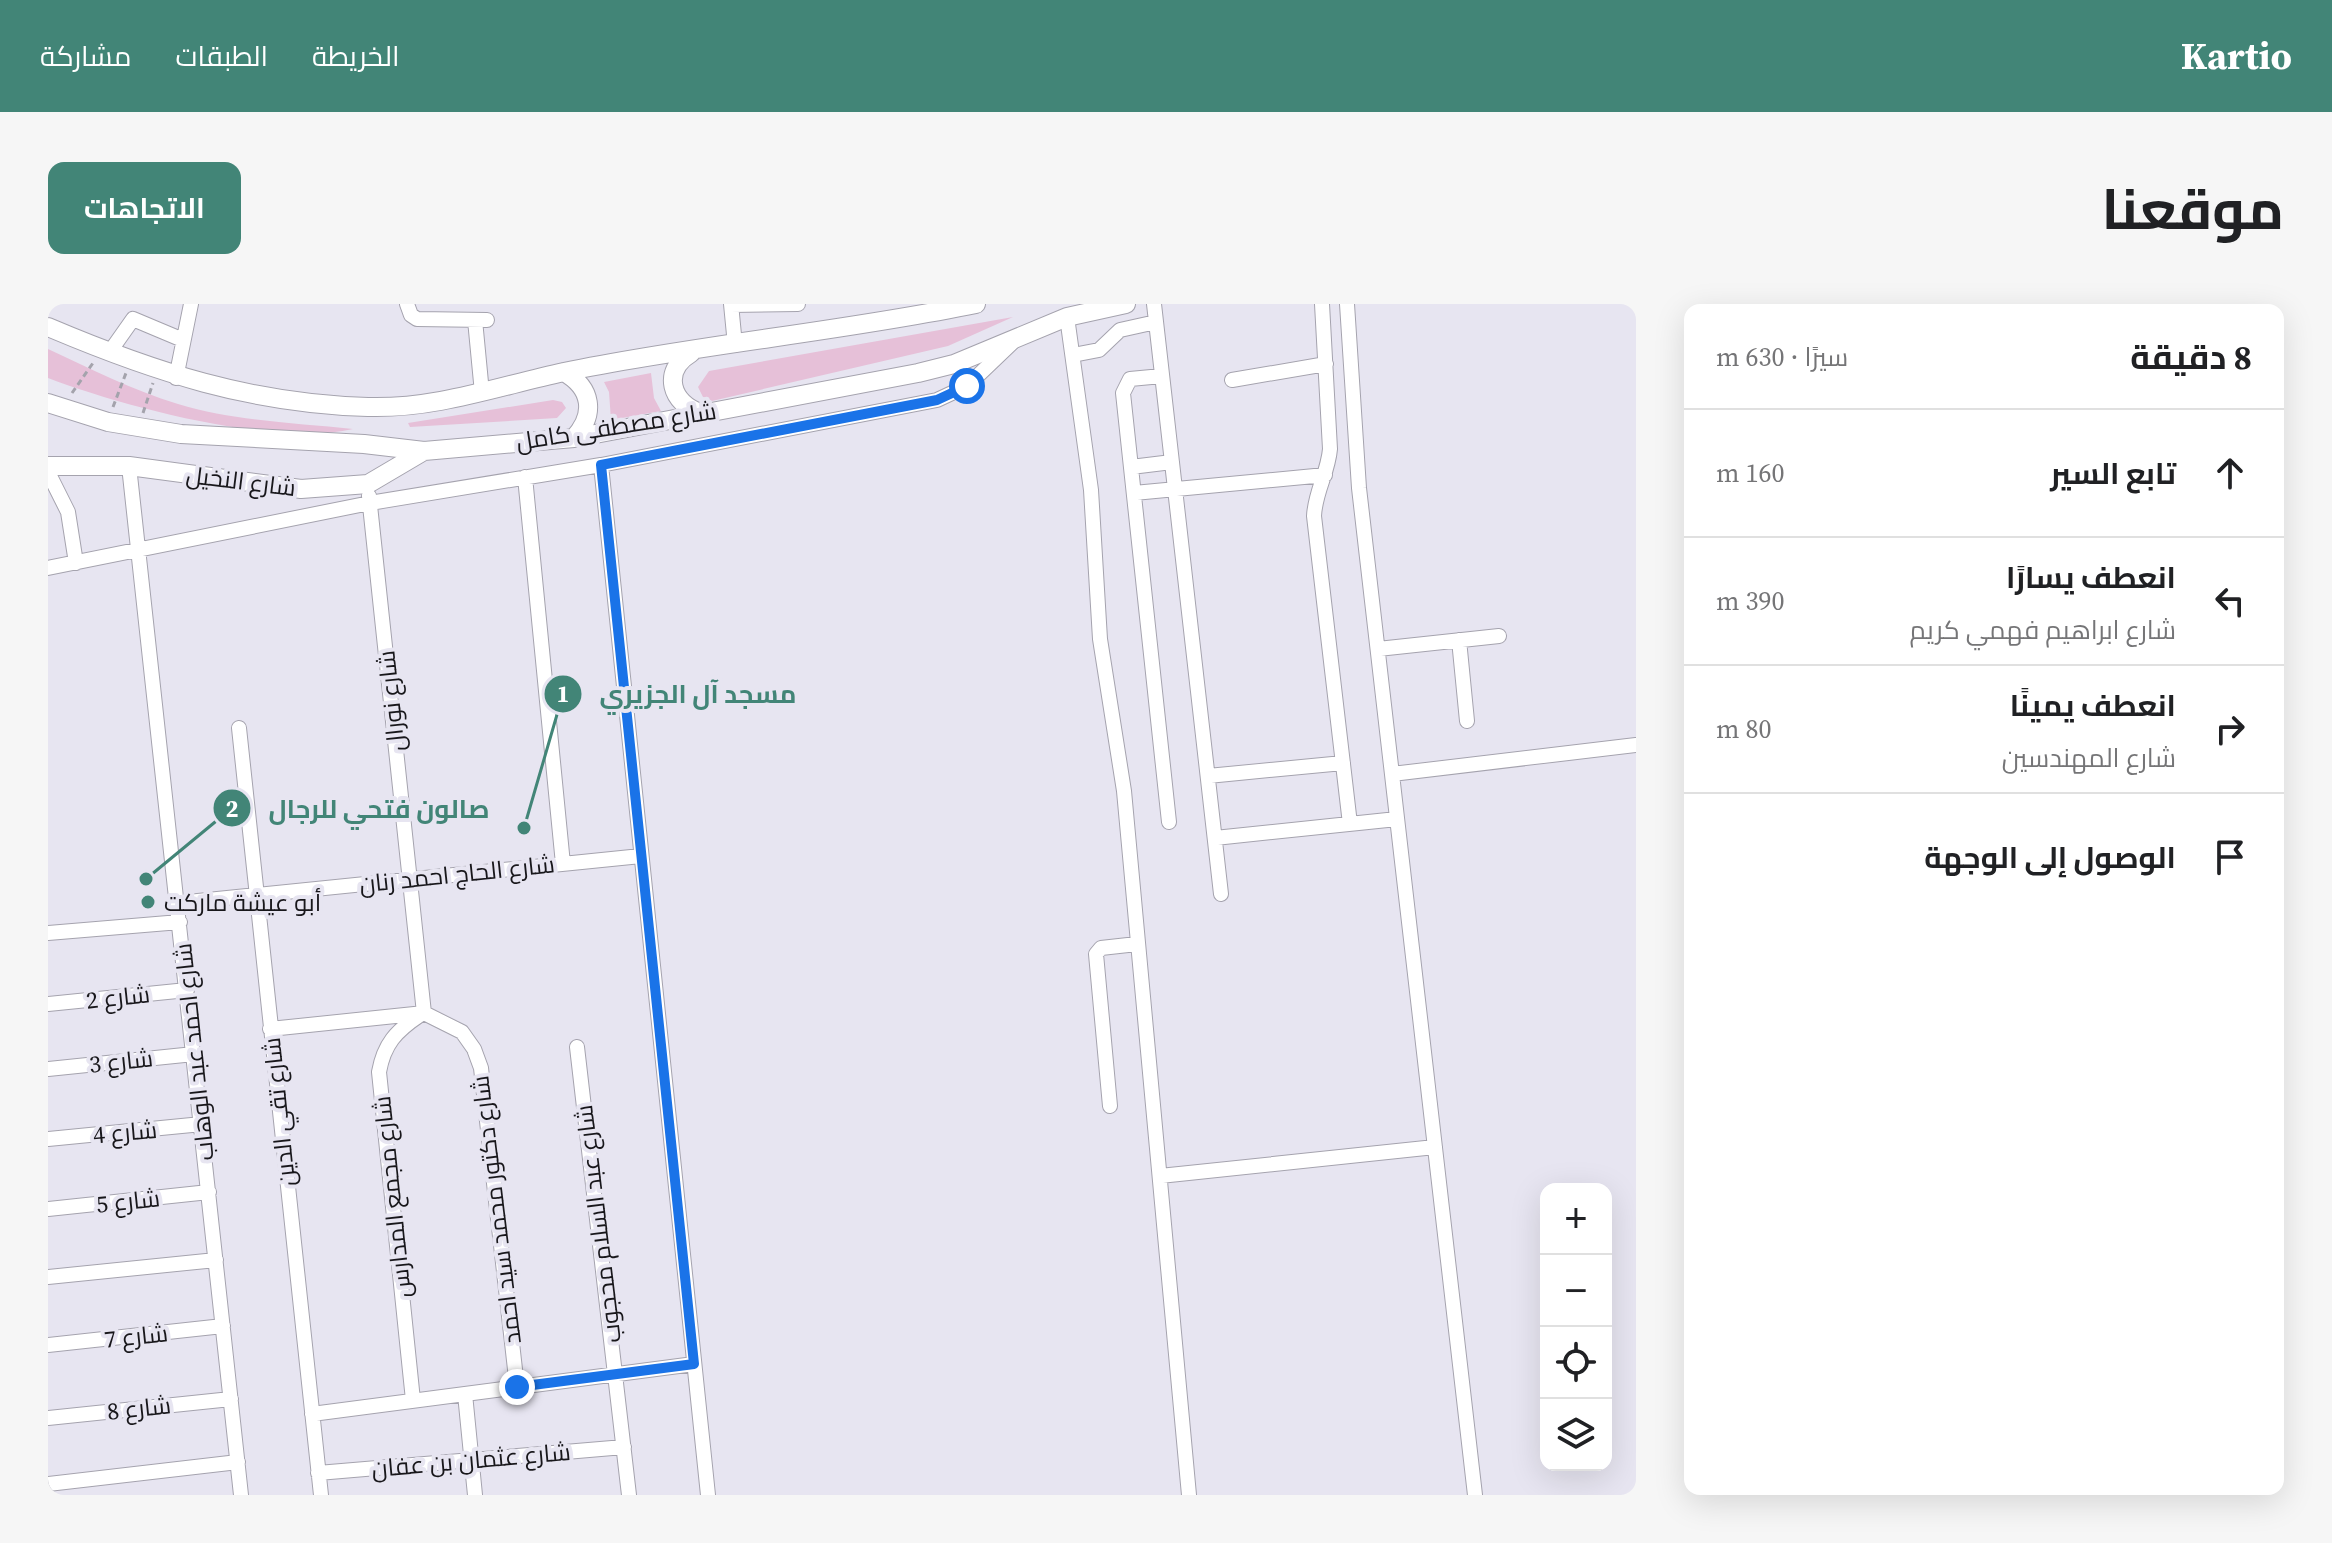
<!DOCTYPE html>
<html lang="ar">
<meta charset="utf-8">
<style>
:root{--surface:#fff;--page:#f6f6f6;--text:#202124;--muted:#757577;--line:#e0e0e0;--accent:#428577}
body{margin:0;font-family:"Source Serif 4",Cairo,serif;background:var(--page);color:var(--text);direction:rtl}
.controls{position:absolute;right:24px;bottom:24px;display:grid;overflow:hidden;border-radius:16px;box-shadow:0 8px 32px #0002}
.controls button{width:72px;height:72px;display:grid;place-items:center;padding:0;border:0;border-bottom:2px solid var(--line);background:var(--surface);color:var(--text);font:40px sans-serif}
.stop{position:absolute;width:24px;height:24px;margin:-18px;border:6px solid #1a73e8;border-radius:50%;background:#fff}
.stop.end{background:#1a73e8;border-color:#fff;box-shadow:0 2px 8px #0008}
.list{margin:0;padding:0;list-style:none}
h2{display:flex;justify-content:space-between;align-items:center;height:104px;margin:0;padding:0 32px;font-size:34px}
h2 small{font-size:26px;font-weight:400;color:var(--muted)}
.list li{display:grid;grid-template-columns:52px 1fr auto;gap:24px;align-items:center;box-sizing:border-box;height:128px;padding:0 32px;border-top:2px solid var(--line)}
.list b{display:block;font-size:30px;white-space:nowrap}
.list p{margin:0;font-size:26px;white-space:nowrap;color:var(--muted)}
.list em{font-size:26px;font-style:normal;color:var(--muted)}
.icon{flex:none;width:44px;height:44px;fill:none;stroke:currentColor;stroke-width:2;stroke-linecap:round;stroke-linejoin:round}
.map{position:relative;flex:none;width:1588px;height:1191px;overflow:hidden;direction:ltr;border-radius:16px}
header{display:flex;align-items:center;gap:48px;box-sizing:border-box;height:112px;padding:0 40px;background:var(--accent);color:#fff}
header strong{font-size:38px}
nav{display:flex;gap:44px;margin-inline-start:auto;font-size:28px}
.intro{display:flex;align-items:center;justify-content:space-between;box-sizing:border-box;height:192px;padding:0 48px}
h1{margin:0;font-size:56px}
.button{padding:20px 36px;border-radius:16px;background:var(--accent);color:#fff;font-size:28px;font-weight:700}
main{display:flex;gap:48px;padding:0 48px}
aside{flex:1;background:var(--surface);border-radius:16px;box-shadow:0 8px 32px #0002}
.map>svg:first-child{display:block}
.green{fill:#e6c0d8}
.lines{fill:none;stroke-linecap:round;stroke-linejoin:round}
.minor-casing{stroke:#a5a3ae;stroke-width:16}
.major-casing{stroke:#a5a3ae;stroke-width:20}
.path{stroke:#a4a3ac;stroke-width:3;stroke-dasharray:6 4;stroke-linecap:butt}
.minor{stroke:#fff;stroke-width:14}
.major{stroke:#fff;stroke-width:18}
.route{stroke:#1a73e8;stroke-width:10}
.poi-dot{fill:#428577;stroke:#e7e5f1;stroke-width:3}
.labels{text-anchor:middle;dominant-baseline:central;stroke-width:8;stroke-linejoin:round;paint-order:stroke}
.street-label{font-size:24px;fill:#18171b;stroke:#e7e5f1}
.poi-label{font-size:24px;fill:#18171b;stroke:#e7e5f1;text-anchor:start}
.leader{fill:none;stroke:#428577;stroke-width:3}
.callout-dot{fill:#428577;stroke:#e7e5f1;stroke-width:3}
.mark-label{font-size:24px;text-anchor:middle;font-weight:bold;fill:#fff}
.callout-label{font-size:26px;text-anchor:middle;font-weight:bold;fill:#428577;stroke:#e7e5f1;stroke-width:8;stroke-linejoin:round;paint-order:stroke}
</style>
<header>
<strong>Kartio</strong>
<nav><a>الخريطة</a><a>الطبقات</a><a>مشاركة</a></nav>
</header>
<div class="intro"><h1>موقعنا</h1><a class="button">الاتجاهات</a></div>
<main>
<aside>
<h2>8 دقيقة<small>سيرًا · 630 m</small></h2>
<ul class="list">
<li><svg class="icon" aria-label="ahead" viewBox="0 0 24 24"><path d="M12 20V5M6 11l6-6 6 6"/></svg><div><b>تابع السير</b></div><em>160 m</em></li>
<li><svg class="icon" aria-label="left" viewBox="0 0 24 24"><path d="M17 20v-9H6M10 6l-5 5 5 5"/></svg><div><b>انعطف يسارًا</b><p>شارع ابراهيم فهمي كريم</p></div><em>390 m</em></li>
<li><svg class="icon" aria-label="right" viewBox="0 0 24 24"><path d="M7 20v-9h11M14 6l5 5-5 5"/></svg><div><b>انعطف يمينًا</b><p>شارع المهندسين</p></div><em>80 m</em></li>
<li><svg class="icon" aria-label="arrive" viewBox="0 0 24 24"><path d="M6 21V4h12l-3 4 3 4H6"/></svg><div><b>الوصول إلى الوجهة</b></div></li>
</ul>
</aside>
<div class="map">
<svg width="1588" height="1191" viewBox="0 0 1588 1191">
<rect width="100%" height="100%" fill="#e7e5f1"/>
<!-- green -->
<path class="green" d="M965,13L900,42L664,97L655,93L650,83L661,67Z
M0,45C43,65 84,86 130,100C186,117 247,119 305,125C227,143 76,103 0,74Z
M603,69L606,94L613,107L563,116L561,88L556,78Z
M505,96L514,98L518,104L509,114L362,123L360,119Z"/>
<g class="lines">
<defs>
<path id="minor" d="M359,0L363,11L369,15L439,16
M683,0L687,41
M1106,0L1173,590
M1274,0L1282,145C1280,169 1267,188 1266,212L1302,520
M1299,0L1311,184L1427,1191
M683,1L750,0
M1019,13L1043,186L1052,335L1076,487L1141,1191
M427,16L434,89
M61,49L85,15L135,36
M1025,51L1051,46L1072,26L1108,18
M1114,72L1082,75L1075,89L1121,518
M128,74L143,0
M1184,76L1278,60
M553,161L660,1191
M81,162L193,1191
M1083,163L1124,158
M0,168L20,208L28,259
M477,173L515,560
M1086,189L1277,171
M321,192L376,709
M0,264L322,199L553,161L889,96L919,82L964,39
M1411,336L1419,417
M1330,345L1451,332
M191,424L273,1191
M1344,470L1588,441
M1160,472L1295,459
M1167,534L1349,515
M130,599L593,552
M0,629L132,618
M0,700L139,686
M222,725L376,709L414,728L426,745L433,764L469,1083
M529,743L581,1191
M0,765L146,750
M1062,802L1048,650L1053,644L1089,640
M0,835L154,820
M1112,872L1387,843
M0,905L161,888
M0,973L168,956
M0,1041L175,1022
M417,1090L427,1191
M365,1096L331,768C336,740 348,727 372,711
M264,1110L646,1060
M0,1114L183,1095
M270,1169L576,1143
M0,1180L190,1158"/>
<path id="major" d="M0,23C106,68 204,100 320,103C388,105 451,82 516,68C652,40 792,28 928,0
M643,49C613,67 623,100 653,109
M516,68C544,84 548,110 526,134
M0,99L60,118L133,130L316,140L376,147L526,134L870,69L906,60L1019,13L1078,0
M0,162H81L253,185L320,180L376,147"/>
</defs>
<!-- minor casing -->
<use href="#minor" class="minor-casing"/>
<!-- major casing -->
<use href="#major" class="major-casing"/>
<!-- path -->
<path class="path" d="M24,89L45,59
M65,103L78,69
M95,109L105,79"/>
<!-- minor -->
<use href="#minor" class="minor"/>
<!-- major -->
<use href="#major" class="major"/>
</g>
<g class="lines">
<!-- route -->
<path class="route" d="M469,1083L646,1060L553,161L889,96L919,82"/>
</g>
<!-- markers -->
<circle class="poi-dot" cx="100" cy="598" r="8"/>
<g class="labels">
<!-- street labels -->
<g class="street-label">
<text transform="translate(568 122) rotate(-9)">شارع مصطفى كامل</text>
<text transform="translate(193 177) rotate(7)">شارع النخيل</text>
<text transform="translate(343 397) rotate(-96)">شارع نورال</text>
<text transform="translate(409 570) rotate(-6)">شارع الحاج احمد رنان</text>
<text transform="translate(70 693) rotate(-6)">شارع 2</text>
<text transform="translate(146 748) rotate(-96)">شارع احمد عبد الوهاب</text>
<text transform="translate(73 757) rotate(-6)">شارع 3</text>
<text transform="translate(231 808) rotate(-96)">شارع تقي الدين</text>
<text transform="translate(77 828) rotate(-5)">شارع 4</text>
<text transform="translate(344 893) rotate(-96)">شارع مجمع المدارس</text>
<text transform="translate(80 897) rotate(-6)">شارع 5</text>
<text transform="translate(448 906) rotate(-97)">شارع دكتور محمد سيد احمد</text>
<text transform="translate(550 920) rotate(-97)">شارع عبد السلام محجوب</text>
<text transform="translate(88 1032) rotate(-6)">شارع 7</text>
<text transform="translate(91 1104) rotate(-6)">شارع 8</text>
<text transform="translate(423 1156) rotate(-5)">شارع عثمان بن عفان</text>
</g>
<!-- poi labels -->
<g class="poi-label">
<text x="116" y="598">أبو عيشة ماركت</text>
</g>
</g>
<!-- callouts -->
<path class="leader" d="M476 524L515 390M98 575L184 504"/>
<g class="callout-dot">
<circle cx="476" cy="524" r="8"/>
<circle cx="98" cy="575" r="8"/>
<circle cx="515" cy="390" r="20"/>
<circle cx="184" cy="504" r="20"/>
</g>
<g class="mark-label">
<text x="515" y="398">1</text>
<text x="184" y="513">2</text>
</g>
<g class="callout-label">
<text x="650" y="399">مسجد آل الجزيري</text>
<text x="331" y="514">صالون فتحي للرجال</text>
</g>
</svg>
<div class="controls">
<button>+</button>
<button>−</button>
<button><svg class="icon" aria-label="locate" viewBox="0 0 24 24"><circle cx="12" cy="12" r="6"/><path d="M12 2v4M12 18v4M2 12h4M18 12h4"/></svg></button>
<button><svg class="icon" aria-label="layers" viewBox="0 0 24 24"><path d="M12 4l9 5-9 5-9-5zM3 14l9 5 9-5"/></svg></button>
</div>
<div class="stop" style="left:919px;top:82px"></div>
<div class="stop end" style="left:469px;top:1083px"></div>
</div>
</main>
